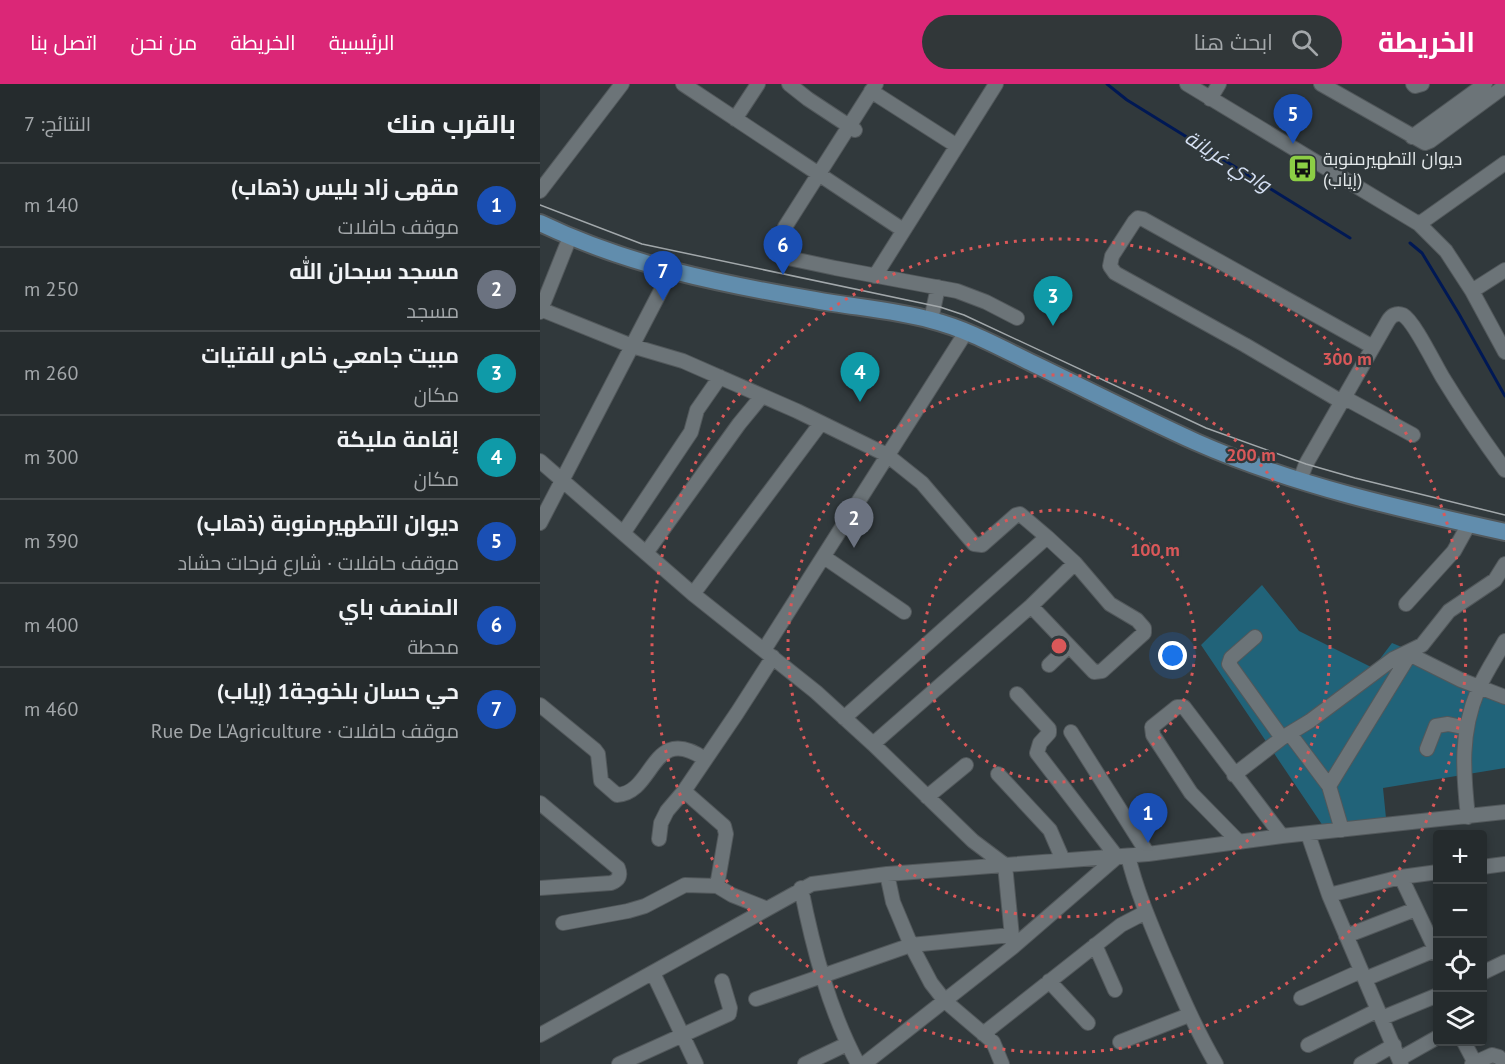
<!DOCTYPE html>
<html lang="ar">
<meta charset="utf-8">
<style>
:root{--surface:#252b2d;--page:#313739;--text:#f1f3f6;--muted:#a3a7aa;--line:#424749;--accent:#db2777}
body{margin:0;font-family:"PT Sans",Cairo,sans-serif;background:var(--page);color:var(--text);direction:rtl}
.controls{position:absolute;right:18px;bottom:18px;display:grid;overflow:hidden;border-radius:6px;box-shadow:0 3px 9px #0003}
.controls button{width:54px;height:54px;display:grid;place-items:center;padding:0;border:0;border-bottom:2px solid var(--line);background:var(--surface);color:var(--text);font:30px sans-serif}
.you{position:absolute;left:633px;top:572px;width:21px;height:21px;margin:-15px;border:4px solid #fff;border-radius:50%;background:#1a73e8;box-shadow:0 0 0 9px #1a73e833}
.badge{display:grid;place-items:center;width:39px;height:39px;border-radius:50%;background:var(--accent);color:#fff;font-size:20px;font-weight:700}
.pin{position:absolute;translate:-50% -50px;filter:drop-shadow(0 2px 3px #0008)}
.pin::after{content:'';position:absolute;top:32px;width:21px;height:18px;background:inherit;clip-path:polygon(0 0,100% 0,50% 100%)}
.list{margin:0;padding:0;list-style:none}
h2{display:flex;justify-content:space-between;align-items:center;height:78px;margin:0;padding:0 24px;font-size:26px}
h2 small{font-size:20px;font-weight:400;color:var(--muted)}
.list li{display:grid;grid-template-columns:39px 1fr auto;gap:18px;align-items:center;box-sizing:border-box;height:84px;padding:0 24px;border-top:2px solid var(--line)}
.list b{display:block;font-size:22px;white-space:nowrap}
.list p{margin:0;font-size:20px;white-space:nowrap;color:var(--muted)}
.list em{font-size:20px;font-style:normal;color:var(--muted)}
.icon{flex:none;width:33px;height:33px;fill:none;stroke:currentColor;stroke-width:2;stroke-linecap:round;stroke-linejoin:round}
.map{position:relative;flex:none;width:965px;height:980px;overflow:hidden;direction:ltr}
header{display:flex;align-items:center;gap:36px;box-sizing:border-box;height:84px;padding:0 30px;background:var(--accent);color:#fff}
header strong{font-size:28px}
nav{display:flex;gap:33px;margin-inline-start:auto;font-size:21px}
.search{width:420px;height:54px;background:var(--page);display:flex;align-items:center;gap:15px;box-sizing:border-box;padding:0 21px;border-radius:33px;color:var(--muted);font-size:22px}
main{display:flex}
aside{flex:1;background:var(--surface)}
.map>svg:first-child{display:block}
.green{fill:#216379}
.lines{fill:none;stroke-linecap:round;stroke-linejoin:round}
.stream{stroke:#001854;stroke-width:3}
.minor-casing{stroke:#52585b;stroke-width:16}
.major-casing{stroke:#52585b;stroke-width:20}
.minor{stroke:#6c7478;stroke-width:14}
.major{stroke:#618dad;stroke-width:16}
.tram{stroke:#a2a8ab;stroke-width:1.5}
.ring{fill:none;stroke:#da5859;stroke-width:3;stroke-dasharray:3 6}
.labels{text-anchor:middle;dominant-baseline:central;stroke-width:4.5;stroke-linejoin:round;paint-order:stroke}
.poi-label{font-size:18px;fill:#e4e9eb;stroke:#31393c;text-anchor:start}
.water-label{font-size:20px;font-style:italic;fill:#d6e1f4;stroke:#31393c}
.centre{fill:#da5859;stroke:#31393c;stroke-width:3}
.ring-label{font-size:18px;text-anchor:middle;font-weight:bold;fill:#da5859;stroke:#31393c;stroke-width:4.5;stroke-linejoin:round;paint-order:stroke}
</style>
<header>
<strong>الخريطة</strong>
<div class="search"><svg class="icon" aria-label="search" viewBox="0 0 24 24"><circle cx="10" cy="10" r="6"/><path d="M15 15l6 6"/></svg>ابحث هنا</div>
<nav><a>الرئيسية</a><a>الخريطة</a><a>من نحن</a><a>اتصل بنا</a></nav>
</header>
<main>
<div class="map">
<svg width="965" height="980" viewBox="0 0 965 980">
<rect width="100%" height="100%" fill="#31393c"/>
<!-- green -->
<path class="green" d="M722,501L759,547L833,584L852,559L965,606V684L843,704L846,734L783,742L661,561Z"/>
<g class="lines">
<!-- stream -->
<path class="stream" d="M567,0L587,16L810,154
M870,159L882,169L919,230L965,312"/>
<defs>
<path id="minor" d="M143,0L363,146
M249,0L268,15L315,46
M336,0L245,143L240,161L242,170L248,174L295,184L417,207L446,218L477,234
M647,0L879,140L906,167L932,207L965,268
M781,0L885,59L890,57L965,2
M873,0L875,2L882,0
M331,7L417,62
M670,15L679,0
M195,35L218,0
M872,53L945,0
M0,107L82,0
M879,140L965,79
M335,192L456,0
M932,207L965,186
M0,225L92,262L143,277L257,327L347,371L382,399L434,460L442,461L476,431L480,430L507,453L304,634
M0,228L30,153
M391,236L398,203
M805,314L873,351
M802,318L705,261L575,189L570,182L572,172L594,138L598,134L603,135L833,263
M0,377L153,510L276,608L333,660L433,757L465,781L473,863
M760,396L766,380L848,237C851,232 856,228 863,231C874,237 895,281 903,294C922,325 943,356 965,386
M0,439L131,187
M84,448L151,348L157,326L180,293
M106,469L199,340L222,312
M284,473L364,528
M153,510L281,339
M866,520L914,467L929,440
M491,522L554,588L562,587L604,549V544L597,536L570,520L535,479L507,453
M224,566L426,248
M867,569L921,596L965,613
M509,581L528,563
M0,621L55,666L58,670L61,697L77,711C115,709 111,638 165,675
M531,648L608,770
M750,650L789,702L802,746
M742,654L770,637L853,575L882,561L909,527L955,496L965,480
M333,660L491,522L535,479
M887,665L896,642L908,640L927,644
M458,690L510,746L523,776
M694,691L742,654L689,580L691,574L715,553
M789,702L870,570
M144,707L184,742L186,750L177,802
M387,713L426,681
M0,719L78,784C81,792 79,796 71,799L0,804
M928,733C923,687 920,649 938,606C945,589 956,573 965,557
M768,750L789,811L861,980
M119,755L121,739L127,727L144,707L197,629L233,573
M699,758L651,709L613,651L612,643L637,623H644L742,752
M588,772C596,805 609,836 622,867C639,906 655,944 676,980
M942,783L965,780
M347,790L353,818L371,861L391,899L405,917L453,958L462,980
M861,793L898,871
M261,804C273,864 289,926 318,980
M789,811L861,793L898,788
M23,839L88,827L105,822L145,801L177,802L192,811L225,824
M806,852L876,825
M555,861L575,906
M113,889L156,980
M942,889L965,878
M825,895L895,866
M509,897L548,939
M761,914L821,887
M216,915L371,861L471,851
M842,934L898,911
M443,950L581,841L606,828
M0,951L272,800L347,790L608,770L742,752L965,728
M580,958L649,931
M924,958L935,979
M768,961L838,926
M859,975L898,953
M79,980L189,930L190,924L182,897
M265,980L307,960
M324,980L473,863L577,773L497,669L500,659L509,649V645L477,610
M821,980L854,961
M932,980L952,971L959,973L965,980"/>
<path id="major" d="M0,139C87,181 181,200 275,216C313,223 354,226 391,236C427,245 461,264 494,280C548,306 601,333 656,358C753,401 861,425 965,448"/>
</defs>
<!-- minor casing -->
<use href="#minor" class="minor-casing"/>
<!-- major casing -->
<use href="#major" class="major-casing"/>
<!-- minor -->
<use href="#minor" class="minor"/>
<!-- major -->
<use href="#major" class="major"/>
<!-- tram -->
<path class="tram" d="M0,121L102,160L400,223L424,231L666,344L766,380L815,394L965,431"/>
</g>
<!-- distance rings -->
<g class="ring">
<circle cx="519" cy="562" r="136"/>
<circle cx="519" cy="562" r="271"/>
<circle cx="519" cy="562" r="407"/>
</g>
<!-- icons -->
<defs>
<symbol id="bus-square" viewBox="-11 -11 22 22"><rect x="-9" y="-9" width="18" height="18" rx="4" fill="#8cce45" stroke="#31393c"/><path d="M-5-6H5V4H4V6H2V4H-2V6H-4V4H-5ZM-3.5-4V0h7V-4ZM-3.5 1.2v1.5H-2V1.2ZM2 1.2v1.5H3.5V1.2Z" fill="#111"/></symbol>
</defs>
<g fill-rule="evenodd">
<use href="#bus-square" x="746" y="68" width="33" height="33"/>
</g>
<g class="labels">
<!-- poi labels -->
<g class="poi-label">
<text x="783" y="74">ديوان التطهيرمنوبة<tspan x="783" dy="21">(إياب)</tspan></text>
</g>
<!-- water labels -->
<g class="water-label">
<text transform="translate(688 77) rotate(32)">وادي غريانة</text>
</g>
</g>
<circle cx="519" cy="562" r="9" class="centre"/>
<g class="ring-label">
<text x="807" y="281">300 m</text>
<text x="711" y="377">200 m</text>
<text x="615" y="472">100 m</text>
</g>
</svg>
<div class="controls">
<button>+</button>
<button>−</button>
<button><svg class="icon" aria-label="locate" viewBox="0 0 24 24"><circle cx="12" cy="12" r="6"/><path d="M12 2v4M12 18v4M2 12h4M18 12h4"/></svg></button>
<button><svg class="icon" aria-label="layers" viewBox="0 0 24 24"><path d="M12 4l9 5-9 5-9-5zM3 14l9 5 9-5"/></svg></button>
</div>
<div class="you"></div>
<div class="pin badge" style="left:608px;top:759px;background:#1a4fb4">1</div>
<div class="pin badge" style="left:314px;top:464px;background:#6b7280">2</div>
<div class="pin badge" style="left:513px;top:242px;background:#0f9aa8">3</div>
<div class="pin badge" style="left:320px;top:318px;background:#0f9aa8">4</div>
<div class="pin badge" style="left:753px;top:60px;background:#1a4fb4">5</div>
<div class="pin badge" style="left:243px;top:191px;background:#1a4fb4">6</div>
<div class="pin badge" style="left:123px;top:217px;background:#1a4fb4">7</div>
</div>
<aside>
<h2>بالقرب منك<small>النتائج: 7</small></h2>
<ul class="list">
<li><span class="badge" style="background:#1a4fb4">1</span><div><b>مقهى زاد بليس (ذهاب)</b><p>موقف حافلات</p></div><em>140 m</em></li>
<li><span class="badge" style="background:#6b7280">2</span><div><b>مسجد سبحان الله</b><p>مسجد</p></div><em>250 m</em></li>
<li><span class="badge" style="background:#0f9aa8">3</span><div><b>مبيت جامعي خاص للفتيات</b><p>مكان</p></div><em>260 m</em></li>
<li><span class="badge" style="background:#0f9aa8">4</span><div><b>إقامة مليكة</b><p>مكان</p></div><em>300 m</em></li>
<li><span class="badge" style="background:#1a4fb4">5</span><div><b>ديوان التطهيرمنوبة (ذهاب)</b><p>موقف حافلات · شارع فرحات حشاد</p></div><em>390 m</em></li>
<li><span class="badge" style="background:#1a4fb4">6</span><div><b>المنصف باي</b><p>محطة</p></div><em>400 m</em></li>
<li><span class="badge" style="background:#1a4fb4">7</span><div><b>حي حسان بلخوجة1 (إياب)</b><p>موقف حافلات · Rue De L'Agriculture</p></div><em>460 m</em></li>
</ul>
</aside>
</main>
